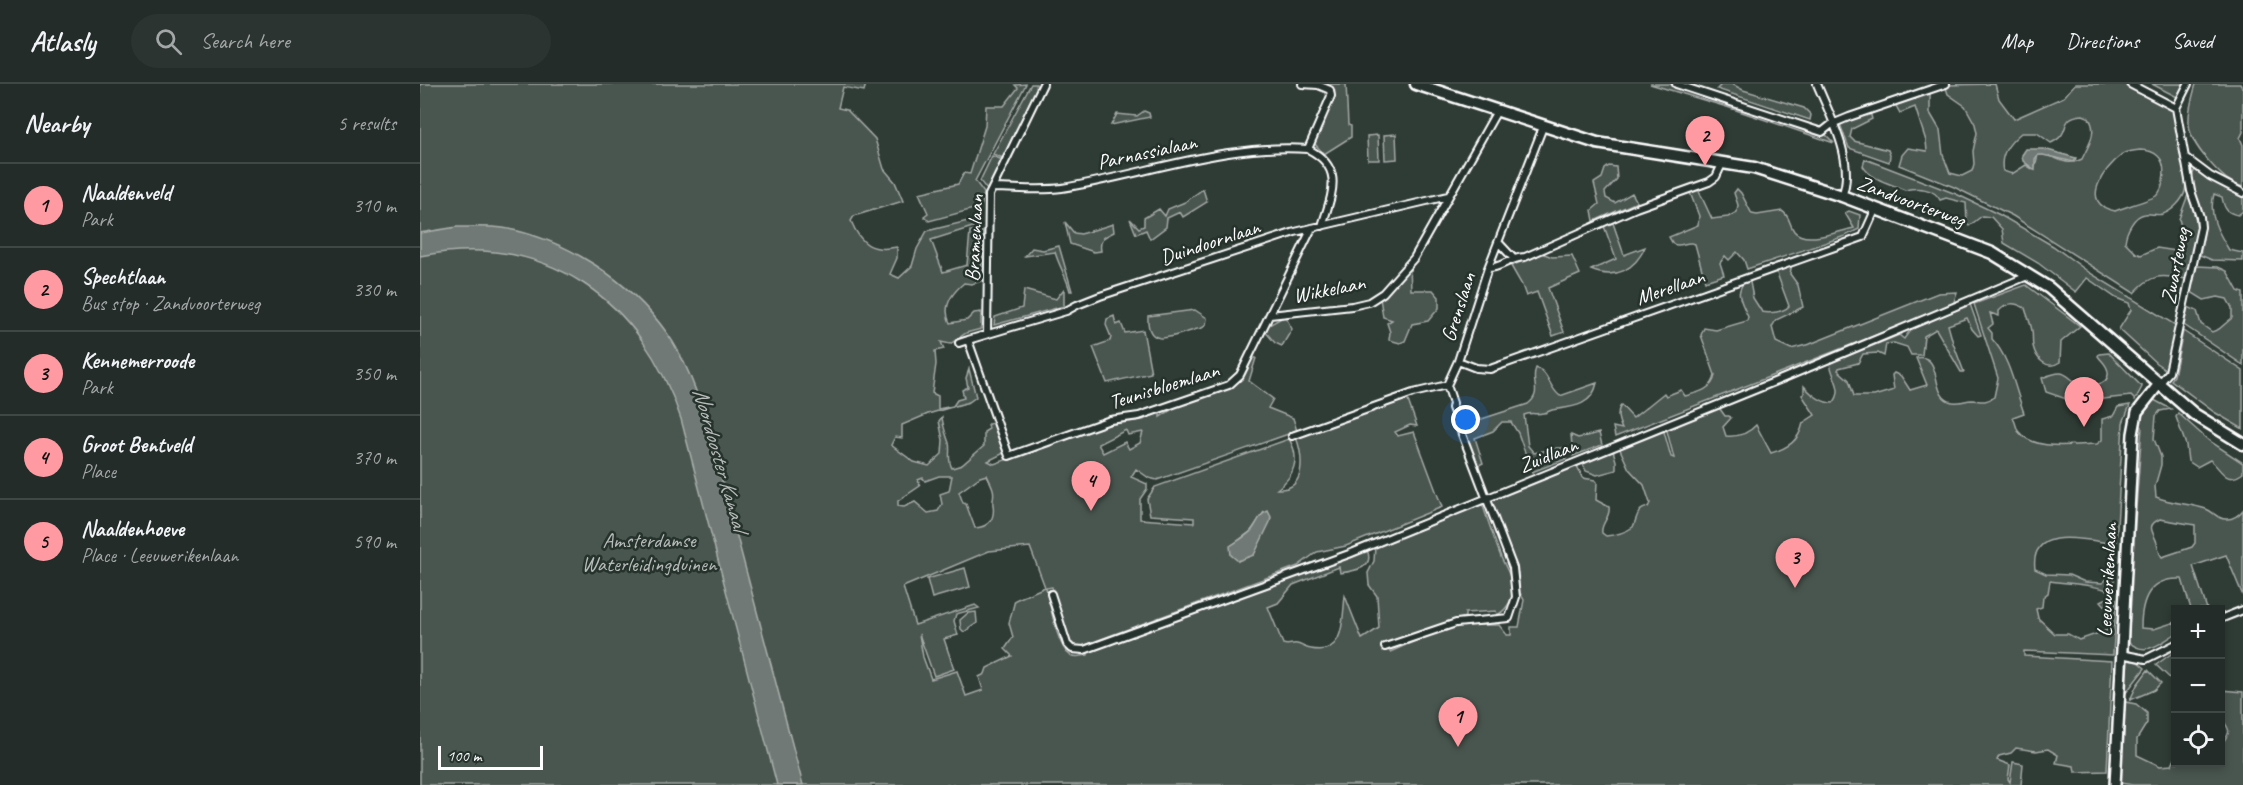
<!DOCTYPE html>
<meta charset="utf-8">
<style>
:root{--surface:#232c28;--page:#2b3430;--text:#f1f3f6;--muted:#a3a7a8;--line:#404845;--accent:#ff9aa2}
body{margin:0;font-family:Caveat,sans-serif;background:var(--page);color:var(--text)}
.controls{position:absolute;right:18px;bottom:18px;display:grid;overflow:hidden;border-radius:0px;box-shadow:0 3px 9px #0003}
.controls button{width:54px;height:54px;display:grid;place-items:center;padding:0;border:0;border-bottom:2px solid var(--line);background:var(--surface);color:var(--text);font:30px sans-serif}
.scale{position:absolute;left:18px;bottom:15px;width:105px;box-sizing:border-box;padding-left:6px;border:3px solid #fff;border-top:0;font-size:16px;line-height:21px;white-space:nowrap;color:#fff;-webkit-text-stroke:4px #26332d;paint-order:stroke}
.you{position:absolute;left:1046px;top:336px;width:21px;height:21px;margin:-15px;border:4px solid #fff;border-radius:50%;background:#1a73e8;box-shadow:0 0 0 9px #1a73e833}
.badge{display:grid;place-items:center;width:39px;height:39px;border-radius:50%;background:var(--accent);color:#111;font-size:20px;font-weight:700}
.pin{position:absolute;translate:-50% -50px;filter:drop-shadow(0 2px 3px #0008)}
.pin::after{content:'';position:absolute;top:32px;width:21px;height:18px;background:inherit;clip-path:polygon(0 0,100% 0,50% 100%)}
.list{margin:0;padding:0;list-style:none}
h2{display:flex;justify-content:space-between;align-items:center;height:78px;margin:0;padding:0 24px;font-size:26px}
h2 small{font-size:20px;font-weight:400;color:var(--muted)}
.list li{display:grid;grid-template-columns:39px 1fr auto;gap:18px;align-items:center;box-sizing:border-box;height:84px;padding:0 24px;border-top:2px solid var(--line)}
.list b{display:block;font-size:22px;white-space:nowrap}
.list p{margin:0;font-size:20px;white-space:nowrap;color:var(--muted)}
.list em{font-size:20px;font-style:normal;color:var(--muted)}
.icon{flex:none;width:33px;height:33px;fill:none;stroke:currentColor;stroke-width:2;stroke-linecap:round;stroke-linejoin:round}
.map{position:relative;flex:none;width:1823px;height:701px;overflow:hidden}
header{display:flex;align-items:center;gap:36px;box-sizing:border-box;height:84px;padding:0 30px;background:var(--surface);border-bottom:2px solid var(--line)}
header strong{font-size:28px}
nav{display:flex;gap:33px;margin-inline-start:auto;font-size:21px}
.search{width:420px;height:54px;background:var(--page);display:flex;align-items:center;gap:15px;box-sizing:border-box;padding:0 21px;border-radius:33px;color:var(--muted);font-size:22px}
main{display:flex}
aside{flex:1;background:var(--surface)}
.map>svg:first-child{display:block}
.green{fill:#4a544f;stroke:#a4aaa7;stroke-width:1.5;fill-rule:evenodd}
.water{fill:#707975;stroke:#a9afac;stroke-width:1.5}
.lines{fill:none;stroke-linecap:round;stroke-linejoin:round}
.street-casing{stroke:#fff;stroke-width:10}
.secondary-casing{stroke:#fff;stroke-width:14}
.primary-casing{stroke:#fff;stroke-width:15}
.street{stroke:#26332d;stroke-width:6}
.secondary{stroke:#26332d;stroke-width:9}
.primary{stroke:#26332d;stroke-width:10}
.labels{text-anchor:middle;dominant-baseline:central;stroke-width:5;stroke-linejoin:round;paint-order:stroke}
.street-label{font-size:21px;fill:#fff;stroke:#26332d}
.park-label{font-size:21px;fill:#b7bbb9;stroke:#26332d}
.water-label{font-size:22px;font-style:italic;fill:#b8bcba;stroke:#26332d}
</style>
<header>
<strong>Atlasly</strong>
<div class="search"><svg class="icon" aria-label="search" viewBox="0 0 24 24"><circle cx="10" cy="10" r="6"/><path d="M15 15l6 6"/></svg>Search here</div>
<nav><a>Map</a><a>Directions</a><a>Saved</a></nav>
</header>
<main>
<aside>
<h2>Nearby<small>5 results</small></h2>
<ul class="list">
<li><span class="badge">1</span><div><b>Naaldenveld</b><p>Park</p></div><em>310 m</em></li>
<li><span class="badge">2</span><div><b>Spechtlaan</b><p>Bus stop · Zandvoorterweg</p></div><em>330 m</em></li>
<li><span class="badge">3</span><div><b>Kennemerroode</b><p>Park</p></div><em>350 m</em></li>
<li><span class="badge">4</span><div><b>Groot Bentveld</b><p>Place</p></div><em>370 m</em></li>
<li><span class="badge">5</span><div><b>Naaldenhoeve</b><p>Place · Leeuwerikenlaan</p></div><em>590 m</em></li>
</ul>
</aside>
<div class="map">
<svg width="1823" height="701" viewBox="0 0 1823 701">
<rect width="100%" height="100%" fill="#2f3b35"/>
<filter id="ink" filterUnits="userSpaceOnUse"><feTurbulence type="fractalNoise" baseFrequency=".0167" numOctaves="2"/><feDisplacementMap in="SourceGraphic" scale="12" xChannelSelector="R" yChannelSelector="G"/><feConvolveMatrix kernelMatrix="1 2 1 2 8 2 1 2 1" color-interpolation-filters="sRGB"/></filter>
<g filter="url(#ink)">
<!-- green -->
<path class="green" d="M0,0H446L444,7L423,3L418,24L427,26L455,55L464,85L475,98L483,117L434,132L431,137C441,161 452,168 477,163V174L470,190L479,194L492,182L497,165L507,147L556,135L559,141L511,156L523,188L547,181L550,147L563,148L561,197L552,200L544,199C532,209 522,223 530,239L547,236L554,229L561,228V245L546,249L530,260L521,258L524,265L515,267L516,280L512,309L518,312V325L533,322L537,316L544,314L542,306L548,303L546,294L549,285L556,313L549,318L508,330L482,341V354L475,353L471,361L494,378L509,382L522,370L523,356L519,337L522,333C523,343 526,350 529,359C531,368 527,375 532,384L542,381L564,362V348L569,345L568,340L573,339L584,369L568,377L574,380L686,341L723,336L740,328V333L757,322L817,298L832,274H836L829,297L853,315L848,324L873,334L877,347L737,396L729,394L716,385L711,393L727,400V405L720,415V435L774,439V434L730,431L727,415L735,403L869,355C881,374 874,393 857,405C887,407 883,372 876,353L987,314L997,342L990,341L975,348L978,352L994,348L1022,423L926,462L897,468L878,482L657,564L649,558L632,503L626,504C630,519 637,563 650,571C656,574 663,572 668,571V568L947,466C955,484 935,487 920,489L919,483L873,501L858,519L848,523L863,560C869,562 872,559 877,560C882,561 886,565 891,565C926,572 922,535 925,512L942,555L959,544L957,512L949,501L948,489L954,477L955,463L1062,419C1068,437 1074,455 1081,473C1085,483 1092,492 1093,504C1093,515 1087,526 1077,531L1076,527L1045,529V533L1011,544L966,562L970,568L1020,546L1039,541H1079L1087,551H1091V543H1099L1104,516L1100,509L1098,489L1072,424L1071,415L1155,378L1163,394L1175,396L1177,398L1176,416L1189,423C1191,434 1180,439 1182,449L1186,452C1196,451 1206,448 1213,443C1218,432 1216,426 1228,423L1230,419L1224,401L1209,385L1198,361L1243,344L1251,373L1254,374L1246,343L1296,324L1300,325L1305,332H1309L1311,334L1303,343L1306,352C1318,353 1328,350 1336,341L1351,369C1368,364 1379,357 1383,339L1395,331L1382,311L1384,310V302C1392,311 1401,319 1413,319C1425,306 1412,294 1410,279L1479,251L1484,255L1491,245L1550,220L1561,251L1558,252L1552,245L1547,234L1528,241L1533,259L1544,288H1541L1516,245L1504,252L1502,271H1491L1487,263L1474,259L1466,260L1464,272L1458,269L1443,270L1438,279L1419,284L1418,286L1429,296L1434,312H1454L1474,306L1472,291L1474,289L1481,292L1490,306L1507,301L1496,274C1523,269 1510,309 1529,317C1538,321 1544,316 1552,316C1562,317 1565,319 1574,313L1578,294L1554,220L1606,201L1660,242L1641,258L1640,278C1627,287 1616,275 1613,262C1612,257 1613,252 1612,247C1611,239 1607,232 1605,224C1594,218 1588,218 1579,227V232L1570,229L1573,240L1568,244L1572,249V255C1590,274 1595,305 1604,329L1593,333C1595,337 1596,343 1598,347C1614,368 1654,360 1677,360L1682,356V335L1693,332L1698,323L1710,321L1703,339L1696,460C1670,457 1609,439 1615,485L1626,490L1649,491L1665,498L1683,499L1691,489L1693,469L1696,467L1693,508C1673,500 1652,500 1630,497L1628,509L1623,513L1622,523L1616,525L1618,534L1635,550H1648L1659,556L1688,546L1689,526L1681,517L1685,515H1696L1693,571L1604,567V572L1692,577L1687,687L1655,688L1654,682L1636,679L1638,671L1628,665L1616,667L1596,664L1591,669L1579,672L1577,676L1590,681L1588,695L1590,698L1593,678L1603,680L1601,701H0ZM706,346L708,351L723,348L720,359L709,365L705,358L683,369L678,360ZM567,391C569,396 572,401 573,405C575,411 572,416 573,421C575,434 570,443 555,444L546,420L543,419L539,408L560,393ZM519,392H532L529,407L520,410L522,420L518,427L508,429L495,418L484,423L478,422V417L500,402L498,396L503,394L505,397ZM844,428L818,477L811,462L831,447ZM610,463L625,503L595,516L589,539L593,553L585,565L592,572L567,584L565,590L559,593L563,606L546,612L537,587L511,595L503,573L499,550L514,592L534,585L524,555L538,551L534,537L536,530L559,524L555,521L495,541L483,503L569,467Z
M606,0L555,97L564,109L561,123L509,137L504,132L508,129L499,109L538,100L544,89L550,90L565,42L566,22H584L598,4L595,1Z
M611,0H616L617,5L583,74L573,70Z
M905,0H926L928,41L931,42V53L904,70L893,58L914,12L912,5Z
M1230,0H1249L1269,6L1405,50L1414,59L1307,23Z
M1302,0H1312L1323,6L1384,24L1391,31L1390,36L1297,5Z
M1575,0L1579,15L1594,35L1644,13L1655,0H1716L1754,25C1757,41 1769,95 1765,107C1763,116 1752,127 1743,130C1738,132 1730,129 1725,130C1714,131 1706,148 1705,158L1716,169L1721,171L1737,164L1756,167L1762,162L1764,153L1759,135L1769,108L1778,145L1767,195C1741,191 1732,189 1714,209L1593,132L1534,103L1479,81L1482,71L1488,64L1507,67L1506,57L1495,23L1480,29L1475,20L1510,7V29L1520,46L1523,71L1530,89L1542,92L1552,87L1554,80L1553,67L1557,49L1555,40L1545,22L1528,10L1525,1ZM1663,31L1668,33C1679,47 1668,62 1662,75C1645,85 1635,69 1618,71L1614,86L1606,81L1592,90L1583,87C1579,71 1589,59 1601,49H1617L1631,59C1654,49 1636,33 1663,31ZM1720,66C1727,66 1733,67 1738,72C1747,80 1745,104 1736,112C1732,115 1702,124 1695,127C1658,120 1684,84 1702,71C1707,67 1714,67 1720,66Z
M1732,0H1767L1760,13H1757Z
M1776,0H1820L1823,5V48L1820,54L1823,61V103C1810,99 1802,92 1793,82C1764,51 1765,39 1776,0Z
M724,27L729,29L730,33L691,41L697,30L717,32Z
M1450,28L1452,35L1432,45L1430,53L1434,57L1468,66L1470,71L1469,78L1429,64L1420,40Z
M976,50L977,75L965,76L964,51Z
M958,51L959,76H948L947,52Z
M572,72L583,76L567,106L560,97Z
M1445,75L1536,110L1580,131L1633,162L1670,189L1757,242L1747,283L1745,285L1736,279L1699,245L1711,226L1709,219L1696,214L1667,194L1656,208L1618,179L1584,159L1582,145L1571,133L1562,132L1549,142L1547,139L1546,119L1526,114L1520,116C1514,104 1498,103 1485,106C1472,100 1451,96 1443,82Z
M1189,82L1196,83L1197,95L1185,108L1186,114L1195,119L1212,109L1217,118L1174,137L1172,126L1179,120L1174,99L1182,94L1185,85Z
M1776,84L1803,102L1823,111V127L1818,131C1807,129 1804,125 1802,113L1794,110C1788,131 1798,148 1809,166L1823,169V177L1792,176L1780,171C1782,160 1785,150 1784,138C1782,122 1764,100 1776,84Z
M1277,103L1292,135L1308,133L1317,128L1318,121L1314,109L1317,105L1321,109L1332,130L1337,131L1362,127C1370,132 1369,140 1374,147C1385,161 1419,147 1434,144L1425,129L1429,127L1440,131L1439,145L1425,152L1327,185L1324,176L1317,168L1309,176L1305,172L1300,179L1304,191L1285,197L1275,160C1267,156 1261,164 1253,160L1249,153L1278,141L1279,132L1269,106Z
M783,105L787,118L763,133L760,128L747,134L746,143L730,155L726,146L716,150L710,135L719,144L724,142V134L739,125L745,132L748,125L765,118Z
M645,138L654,149L661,150L693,140L694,148C683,153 679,155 681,167L674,168L650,160Z
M1193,139L1204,171L1225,163C1215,186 1195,196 1171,186L1196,175L1184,142Z
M639,162L652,207H650C646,192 639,182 635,168L605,172L612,164L623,166Z
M1122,169L1132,173L1152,172L1160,190L1128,204L1144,248L1133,252L1117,208L1106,212L1102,201L1091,182Z
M1372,179L1370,190L1378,201L1383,223L1356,236L1352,243L1356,258L1371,265L1390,260L1518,209L1537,208L1533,221L1195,353L1193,343L1202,345C1198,336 1196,329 1201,321L1213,334L1244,309L1246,312L1261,306L1265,312C1277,309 1293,306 1295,291L1281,251L1284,244L1296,246L1327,237L1328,233C1320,214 1313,208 1329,193L1333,214L1342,228C1350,230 1364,228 1369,222L1355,184Z
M990,182L991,206H1013L1019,213V224L1008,237L992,240L985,257L980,259L969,256L970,248L967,239L972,236L963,233L960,214Z
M1777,182L1798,183L1807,187L1818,207L1823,209V281L1764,241L1768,223L1777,227L1781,240L1792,248L1799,245L1812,234V224L1807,215L1798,213L1784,216L1771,208Z
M644,205V222L574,241L575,233L602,224L604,206L636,215Z
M775,226L787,234L786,241L782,244C760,248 726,270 728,232Z
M694,232L696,241L701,239L705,249L723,246L731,289L687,299L673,263L690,257L691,253L686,241L687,235Z
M865,232L872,245L862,262L855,259L844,246L847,242Z
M1763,247L1823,287V345L1794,328L1751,296L1754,292Z
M1689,269L1722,303L1715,316L1711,312L1655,318L1626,308L1622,294C1627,292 1634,289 1640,289C1647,289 1651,296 1657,299C1666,303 1690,303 1688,288C1687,280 1682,278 1678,272L1679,270Z
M1116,284C1129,288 1129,304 1140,312L1177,299C1172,323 1151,323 1132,326C1129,327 1126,329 1123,329C1115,331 1113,328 1104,331L1108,362L1114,369L1137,364H1147L1146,375L1112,388L1098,349L1091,338H1082L1073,347L1055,354L1063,379L1057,382L1043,341L1108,320C1123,309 1110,297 1116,284Z
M1734,316L1751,325L1740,327L1736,332L1734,355L1741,373V381L1735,402L1736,413C1752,420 1770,419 1786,425C1794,428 1798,436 1807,435C1814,435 1819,431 1823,426V512L1806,471L1773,482L1787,525H1771L1762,495C1729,493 1721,516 1721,544L1734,545L1755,538V550C1740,560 1725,573 1709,558V519L1722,343L1719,341L1721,333ZM1740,435L1775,441V459L1772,463L1742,473C1738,468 1739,465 1737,459C1735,450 1724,442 1740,435Z
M1758,329L1788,356L1823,379V389C1805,402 1802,385 1790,376L1777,383L1768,377L1766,361L1756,333Z
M1179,349L1182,361L1153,372L1151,351L1158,354Z
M1192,363L1196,377V386L1177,391L1166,387L1161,376Z
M545,484L550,503L512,514L507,495Z
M556,528L557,539L544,548L541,545L540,536L548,529Z
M1755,567V593L1752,596L1736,581Z
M1708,576L1718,578L1725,584L1705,610Z
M1728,586L1741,599L1734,606L1710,616L1717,601Z
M1801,606L1823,608V701H1713L1700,699L1705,618L1716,620L1727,629V639L1717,655V671L1740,682L1752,681L1755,675L1756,678H1800L1801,660C1816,644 1805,644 1800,630C1798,623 1800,613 1801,606Z"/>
<!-- water -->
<path class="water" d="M1606,65H1624L1656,74L1654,78L1623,71H1618L1615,75V86L1603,77L1602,71Z
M37,143C52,143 68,142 83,144C147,155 209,196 247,249C264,273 275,303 285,332L383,701H357L261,335C222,216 127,147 0,172V149Z
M848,427L851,433L850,438L834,471L818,477L811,471L810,462C817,457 827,452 832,446C838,439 838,431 848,427Z"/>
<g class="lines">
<defs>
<path id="street" d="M882,0L898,1L910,6L911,12L888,65C925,84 912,109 902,142
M1256,0L1402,48L1412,40L1429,33L1526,0
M1397,0C1410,32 1436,78 1422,112
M1710,0L1756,24
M1766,74L1790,92L1823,109
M573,104C595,104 620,107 642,104C724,91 803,59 888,65
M892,144L820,291L809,301L719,332L690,336L589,372L548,256L646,227L657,221L680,212L875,148L1028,112
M1079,159L1093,174
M1068,184C1082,184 1088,174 1105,173L1216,124L1289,98L1296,93L1303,78
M850,231L932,222L949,218L963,209L994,174L1077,27
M567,250L569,111L623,0
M539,259L548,256
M1038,277L1056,284L1070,285L1443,153L1456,124
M1739,300L1749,288L1781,143L1780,133L1771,107L1756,24L1768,0
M872,352L993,309L1027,301
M631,510L647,560L652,565L664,566L929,470L1364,294L1610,191
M1800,535L1823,526
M965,563L1036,539L1089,534L1096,513L1093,484L1032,324L1033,319L1027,301L1038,277L1068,184L1123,43
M1701,570L1726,575L1756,560"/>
<path id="secondary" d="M1695,701L1713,350L1717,328L1739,300"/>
<path id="primary" d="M996,0L1177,59L1334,84L1422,112L1572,169L1629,204L1774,330L1823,360"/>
</defs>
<!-- street casing -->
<use href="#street" class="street-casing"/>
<!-- secondary casing -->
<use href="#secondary" class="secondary-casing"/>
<!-- primary casing -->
<use href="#primary" class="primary-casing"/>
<!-- street -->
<use href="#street" class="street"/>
<!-- secondary -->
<use href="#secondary" class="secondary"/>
<!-- primary -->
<use href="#primary" class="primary"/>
</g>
</g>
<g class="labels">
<!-- street labels -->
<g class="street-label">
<text transform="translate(727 68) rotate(-12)">Parnassialaan</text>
<text transform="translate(1491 117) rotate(20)">Zandvoorterweg</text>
<text transform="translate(554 154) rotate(-87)">Bramenlaan</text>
<text transform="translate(790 158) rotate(-18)">Duindoornlaan</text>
<text transform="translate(1755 182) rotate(-79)">Zwarteweg</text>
<text transform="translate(1250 203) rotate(-19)">Merellaan</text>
<text transform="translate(909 205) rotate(-11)">Wikkelaan</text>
<text transform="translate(1038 223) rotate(-72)">Grenslaan</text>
<text transform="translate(744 302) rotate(-17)">Teunisbloemlaan</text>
<text transform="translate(1128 371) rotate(-22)">Zuidlaan</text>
<text transform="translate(1687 496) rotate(-87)">Leeuwerikenlaan</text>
</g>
<!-- park labels -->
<g class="park-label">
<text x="229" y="456">Amsterdamse<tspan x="229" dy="24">Waterleidingduinen</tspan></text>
</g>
<!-- water labels -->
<g class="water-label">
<text transform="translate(300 375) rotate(74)">Noordooster Kanaal</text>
</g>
</g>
</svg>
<div class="controls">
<button>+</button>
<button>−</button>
<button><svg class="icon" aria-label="locate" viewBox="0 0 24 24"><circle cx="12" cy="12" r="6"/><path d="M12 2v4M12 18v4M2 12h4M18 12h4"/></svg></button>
</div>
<div class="scale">100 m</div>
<div class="you"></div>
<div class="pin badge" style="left:1038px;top:663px">1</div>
<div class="pin badge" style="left:1285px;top:82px">2</div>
<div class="pin badge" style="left:1375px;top:504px">3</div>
<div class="pin badge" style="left:671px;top:427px">4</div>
<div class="pin badge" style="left:1664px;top:343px">5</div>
</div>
</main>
